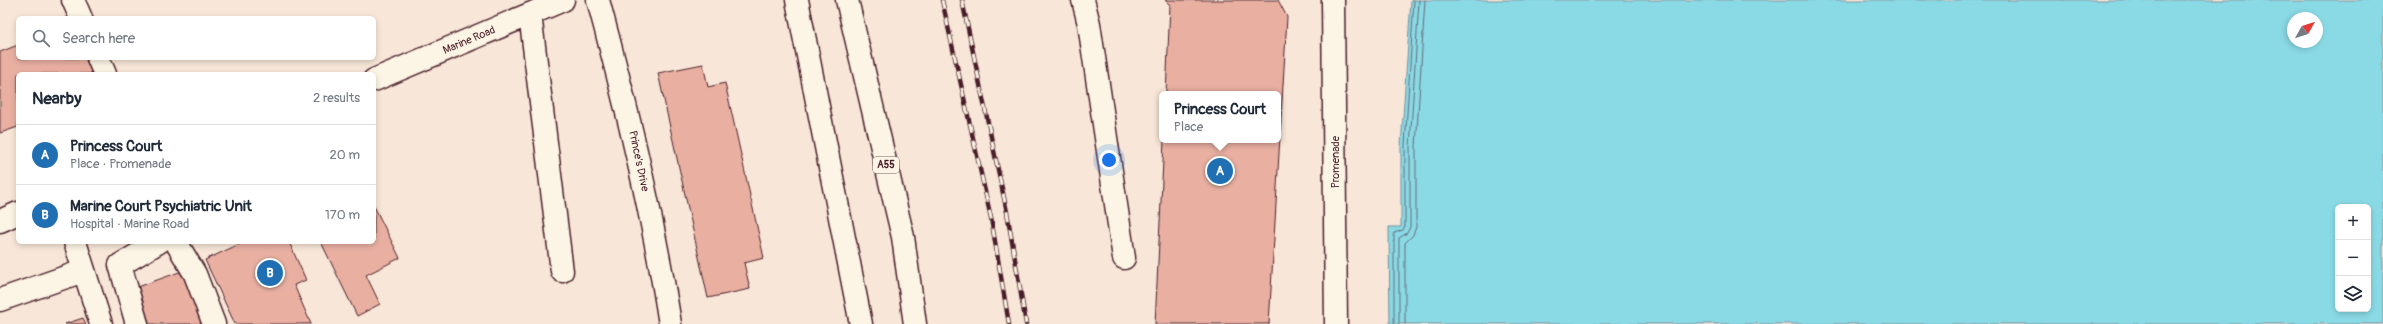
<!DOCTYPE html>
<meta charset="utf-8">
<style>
:root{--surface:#fff;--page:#f6f6f7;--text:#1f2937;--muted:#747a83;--line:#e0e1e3;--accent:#1f6fb2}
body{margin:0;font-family:Pangolin,sans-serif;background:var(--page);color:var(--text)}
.controls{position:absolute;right:12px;bottom:12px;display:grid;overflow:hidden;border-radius:6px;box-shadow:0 2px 6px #0003}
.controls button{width:36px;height:36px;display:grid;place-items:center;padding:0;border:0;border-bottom:1px solid var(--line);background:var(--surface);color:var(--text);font:20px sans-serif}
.compass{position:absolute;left:2287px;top:12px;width:36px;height:36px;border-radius:50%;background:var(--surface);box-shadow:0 2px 6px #0003;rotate:51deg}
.you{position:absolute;left:1109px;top:160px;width:14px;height:14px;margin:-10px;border:3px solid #fff;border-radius:50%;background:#1a73e8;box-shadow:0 0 0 6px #1a73e833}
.badge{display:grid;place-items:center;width:26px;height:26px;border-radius:50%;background:var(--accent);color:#fff;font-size:13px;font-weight:700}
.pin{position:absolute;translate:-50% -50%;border:2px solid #fff;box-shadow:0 1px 4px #0006}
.popup{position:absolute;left:1159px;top:91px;width:122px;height:52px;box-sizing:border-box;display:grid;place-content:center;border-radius:6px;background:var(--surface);filter:drop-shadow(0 1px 3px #0005);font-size:13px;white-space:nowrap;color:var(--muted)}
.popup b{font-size:15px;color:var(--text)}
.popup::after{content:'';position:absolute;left:50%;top:100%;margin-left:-8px;border:8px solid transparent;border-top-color:var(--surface)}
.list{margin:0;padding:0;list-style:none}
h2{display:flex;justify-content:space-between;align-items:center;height:52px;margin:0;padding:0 16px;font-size:17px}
h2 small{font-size:13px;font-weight:400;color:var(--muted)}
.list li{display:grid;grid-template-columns:26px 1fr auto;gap:12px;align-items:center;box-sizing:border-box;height:60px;padding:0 16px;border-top:1px solid var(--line)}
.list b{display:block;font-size:15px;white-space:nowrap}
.list p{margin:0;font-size:13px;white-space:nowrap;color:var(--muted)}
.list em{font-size:13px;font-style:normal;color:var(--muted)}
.icon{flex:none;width:22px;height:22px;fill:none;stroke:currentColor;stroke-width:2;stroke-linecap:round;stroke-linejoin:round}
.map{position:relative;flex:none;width:2383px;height:324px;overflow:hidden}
.search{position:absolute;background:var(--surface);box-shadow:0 2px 6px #0003;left:16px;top:16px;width:360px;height:44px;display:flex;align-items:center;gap:10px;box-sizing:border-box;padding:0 14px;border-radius:6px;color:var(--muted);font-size:15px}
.panel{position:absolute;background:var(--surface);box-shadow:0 2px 6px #0003;left:16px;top:72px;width:360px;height:172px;border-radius:6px}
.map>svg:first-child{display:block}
.water{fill:#8adae6;stroke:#708f9b;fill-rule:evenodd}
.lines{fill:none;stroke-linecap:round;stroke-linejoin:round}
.shore{stroke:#646a76;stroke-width:1}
.building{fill:#e9b0a2;stroke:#4a1f2b}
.minor-casing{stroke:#4a1f2b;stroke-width:25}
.major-casing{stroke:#4a1f2b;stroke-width:25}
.highway-casing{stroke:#4a1f2b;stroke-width:25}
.minor{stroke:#fcf5e5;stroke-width:22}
.major{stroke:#fcf5e5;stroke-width:22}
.highway{stroke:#fcf5e5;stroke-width:22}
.rail-casing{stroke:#4a1f2b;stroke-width:4.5}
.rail{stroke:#fcf5e5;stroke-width:3;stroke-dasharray:9;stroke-linecap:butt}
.labels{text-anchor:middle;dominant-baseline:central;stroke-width:3.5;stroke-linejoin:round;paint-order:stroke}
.shield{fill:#fcf5e5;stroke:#7f5f63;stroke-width:1}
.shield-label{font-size:10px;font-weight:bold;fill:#4a1f2b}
.street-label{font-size:11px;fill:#4a1f2b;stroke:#fcf5e5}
</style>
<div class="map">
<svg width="2383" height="324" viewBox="0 0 2383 324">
<rect width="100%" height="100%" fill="#f8e7d8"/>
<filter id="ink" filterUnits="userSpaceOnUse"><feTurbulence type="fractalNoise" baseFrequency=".025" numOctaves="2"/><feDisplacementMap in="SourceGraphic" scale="8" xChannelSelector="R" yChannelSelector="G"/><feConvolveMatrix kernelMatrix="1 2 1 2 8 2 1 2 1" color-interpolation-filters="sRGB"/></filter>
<g filter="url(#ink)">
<!-- water -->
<path class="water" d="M1411,0H2383V324H1390L1389,227H1401V146ZM2293,18H2317V42H2293ZM2338,207H2368V309H2338Z"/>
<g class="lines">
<!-- shore -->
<path class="shore" d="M1394,324V233L1403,230L1405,226V146L1414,0
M1399,324V238L1407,233L1410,227V146L1419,0
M1405,324V243L1413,235L1416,227V147L1425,0"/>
</g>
<!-- building -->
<path class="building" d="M1165,0H1278L1287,17L1269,324H1155L1164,140H1278V94H1166L1170,5Z
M18,45V58H86L92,74H18V127L0,133V52Z
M703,64L708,87L725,83L764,258L744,263L750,289L708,298L658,73Z
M374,206L400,258L366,275L380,304L357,316L321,242H374Z
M244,242H289L306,280L294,285L311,324H235L205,260Z
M185,270L206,324H148L135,288Z
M83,318L86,324H65Z"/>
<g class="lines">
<defs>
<path id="minor" d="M73,0L81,18
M1083,0L1089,24L1124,258
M1333,0L1336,324
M530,14L562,271
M98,58L105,74
M374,80L563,0
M0,221L18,213
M75,242L101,324
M176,242L195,274L214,324
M0,300L83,271
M137,324L120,265L159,242"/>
<path id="major" d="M598,0C627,107 653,214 670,324"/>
<path id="highway" d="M797,0L861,324
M847,0L903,237L915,324"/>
</defs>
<!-- minor casing -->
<use href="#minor" class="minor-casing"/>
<!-- major casing -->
<use href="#major" class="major-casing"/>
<!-- highway casing -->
<use href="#highway" class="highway-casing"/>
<!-- minor -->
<use href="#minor" class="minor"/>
<!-- major -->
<use href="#major" class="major"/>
<!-- highway -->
<use href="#highway" class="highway"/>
<defs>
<path id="rail" d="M942,0L991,218L1009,324
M962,0L1007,212L1026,324"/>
</defs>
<!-- rail casing -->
<use href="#rail" class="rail-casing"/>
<!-- rail -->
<use href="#rail" class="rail"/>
</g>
</g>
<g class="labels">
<!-- shield labels -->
<rect class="shield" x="873" y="157" width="26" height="16" rx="3"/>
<g class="shield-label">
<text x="886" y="165">A55</text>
</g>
<!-- street labels -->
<g class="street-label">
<text transform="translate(469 40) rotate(-23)">Marine Road</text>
<text transform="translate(639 161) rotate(78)">Prince's Drive</text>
<text transform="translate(1335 162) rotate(-90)">Promenade</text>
</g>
</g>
</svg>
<div class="controls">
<button>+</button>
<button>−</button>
<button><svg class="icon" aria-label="layers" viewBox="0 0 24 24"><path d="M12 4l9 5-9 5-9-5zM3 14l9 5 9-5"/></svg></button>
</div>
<svg class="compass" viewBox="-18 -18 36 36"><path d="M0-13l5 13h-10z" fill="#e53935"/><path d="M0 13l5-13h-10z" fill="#747a83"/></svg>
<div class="you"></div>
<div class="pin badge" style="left:1220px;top:171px">A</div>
<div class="popup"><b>Princess Court</b>Place</div>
<div class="pin badge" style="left:270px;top:273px">B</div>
<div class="search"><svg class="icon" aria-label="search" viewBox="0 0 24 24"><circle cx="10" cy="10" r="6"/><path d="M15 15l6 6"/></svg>Search here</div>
<section class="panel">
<h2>Nearby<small>2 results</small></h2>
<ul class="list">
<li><span class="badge">A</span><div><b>Princess Court</b><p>Place · Promenade</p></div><em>20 m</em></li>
<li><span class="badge">B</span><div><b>Marine Court Psychiatric Unit</b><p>Hospital · Marine Road</p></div><em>170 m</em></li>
</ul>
</section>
</div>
